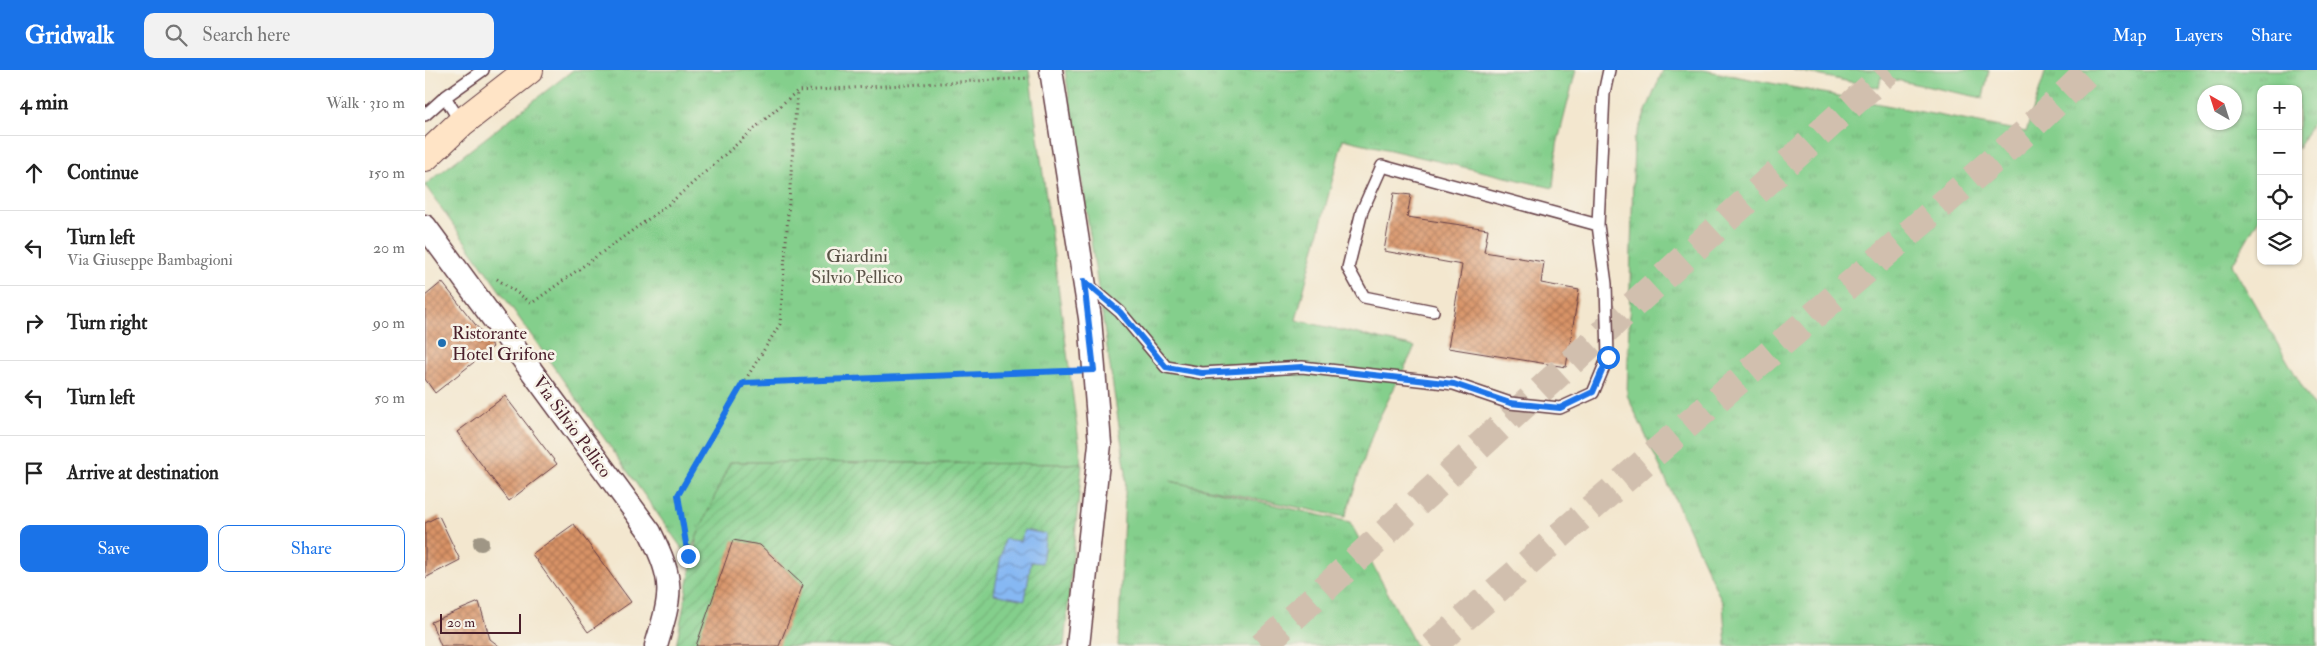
<!DOCTYPE html>
<meta charset="utf-8">
<style>
:root{--surface:#fff;--page:#f2f2f2;--text:#222;--muted:#767676;--line:#e0e0e0;--accent:#1a73e8}
body{margin:0;font-family:"IM FELL Double Pica",serif;background:var(--page);color:var(--text)}
.controls{position:absolute;right:15px;top:15px;display:grid;overflow:hidden;border-radius:10px;box-shadow:0 1px 4px #0004}
.controls button{width:45px;height:45px;display:grid;place-items:center;padding:0;border:0;border-bottom:1px solid var(--line);background:var(--surface);color:var(--text);font:25px sans-serif}
.compass{position:absolute;left:1772px;top:15px;width:45px;height:45px;border-radius:50%;background:var(--surface);box-shadow:0 1px 4px #0004;rotate:321deg}
.scale{position:absolute;left:15px;bottom:12px;width:81px;box-sizing:border-box;padding-left:5px;border:2px solid #4a1f2b;border-top:0;font-size:14px;line-height:18px;white-space:nowrap;color:#4a1f2b;-webkit-text-stroke:4px #f7f3e8;paint-order:stroke}
.stop{position:absolute;width:15px;height:15px;margin:-11px;border:4px solid #1a73e8;border-radius:50%;background:#fff}
.stop.end{background:#1a73e8;border-color:#fff;box-shadow:0 1px 5px #0008}
.list{margin:0;padding:0;list-style:none}
h2{display:flex;justify-content:space-between;align-items:center;height:65px;margin:0;padding:0 20px;font-size:21px}
h2 small{font-size:16px;font-weight:400;color:var(--muted)}
.list li{display:grid;grid-template-columns:32px 1fr auto;gap:15px;align-items:center;box-sizing:border-box;height:75px;padding:0 20px;border-top:1px solid var(--line)}
.list b{display:block;font-size:19px;white-space:nowrap}
.list p{margin:0;font-size:16px;white-space:nowrap;color:var(--muted)}
.list em{font-size:16px;font-style:normal;color:var(--muted)}
.actions{display:flex;gap:10px;padding:15px 20px}
.actions a{flex:1;padding:11px 0;border:1px solid var(--accent);border-radius:10px;text-align:center;font-size:18px;color:var(--accent)}
.actions .main{background:var(--accent);color:#fff}
.icon{flex:none;width:28px;height:28px;fill:none;stroke:currentColor;stroke-width:2;stroke-linecap:round;stroke-linejoin:round}
.map{position:relative;flex:none;width:1892px;height:576px;overflow:hidden}
header{display:flex;align-items:center;gap:30px;box-sizing:border-box;height:70px;padding:0 25px;background:var(--accent);color:#fff}
header strong{font-size:24px}
nav{display:flex;gap:28px;margin-inline-start:auto;font-size:18px}
.search{width:350px;height:45px;background:var(--page);display:flex;align-items:center;gap:12px;box-sizing:border-box;padding:0 18px;border-radius:10px;color:var(--muted);font-size:19px}
main{display:flex}
aside{flex:1;background:var(--surface)}
.map>svg:first-child{display:block}
.grass{fill:url(#grass-tufts);stroke:#67775c;fill-rule:evenodd}
.garden{fill:url(#garden-furrows);stroke:#67775c}
.pitch{fill:#84cf8c;stroke:#67775c}
.water{fill:url(#water-waves);stroke:#686c8f}
.building{fill:url(#building-cross-hatch)}
.lines{fill:none;stroke-linecap:round;stroke-linejoin:round}
.motorway-tunnel{stroke:#d1bfae;stroke-width:28;stroke-dasharray:28 14;stroke-linecap:butt}
.service-casing{stroke:#633d44;stroke-width:14}
.minor-casing{stroke:#633d44;stroke-width:25}
.secondary-casing{stroke:#633d44;stroke-width:30}
.path{stroke:#633d44;stroke-width:3;stroke-dasharray:1 4;stroke-linecap:butt}
.service{stroke:#fff;stroke-width:11}
.minor{stroke:#fff;stroke-width:22}
.secondary{stroke:#ffe4c6;stroke-width:28}
.tree{fill:#9f9685}
.route{stroke:#1a73e8;stroke-width:6}
.poi-dot{fill:#1f6fb2;stroke:#f7f3e8;stroke-width:2}
.labels{text-anchor:middle;dominant-baseline:central;stroke-width:5;stroke-linejoin:round;paint-order:stroke}
.park-label{font-size:18px;fill:#5b5448;stroke:#f7f3e8}
.poi-label{font-size:18px;fill:#4a1f2b;stroke:#f7f3e8;text-anchor:start}
.street-label{font-size:18px;fill:#4a1f2b;stroke:#f7f3e8}
</style>
<header>
<strong>Gridwalk</strong>
<div class="search"><svg class="icon" aria-label="search" viewBox="0 0 24 24"><circle cx="10" cy="10" r="6"/><path d="M15 15l6 6"/></svg>Search here</div>
<nav><a>Map</a><a>Layers</a><a>Share</a></nav>
</header>
<main>
<aside>
<h2>4 min<small>Walk · 310 m</small></h2>
<ul class="list">
<li><svg class="icon" aria-label="ahead" viewBox="0 0 24 24"><path d="M12 20V5M6 11l6-6 6 6"/></svg><div><b>Continue</b></div><em>150 m</em></li>
<li><svg class="icon" aria-label="left" viewBox="0 0 24 24"><path d="M17 20v-9H6M10 6l-5 5 5 5"/></svg><div><b>Turn left</b><p>Via Giuseppe Bambagioni</p></div><em>20 m</em></li>
<li><svg class="icon" aria-label="right" viewBox="0 0 24 24"><path d="M7 20v-9h11M14 6l5 5-5 5"/></svg><div><b>Turn right</b></div><em>90 m</em></li>
<li><svg class="icon" aria-label="left" viewBox="0 0 24 24"><path d="M17 20v-9H6M10 6l-5 5 5 5"/></svg><div><b>Turn left</b></div><em>50 m</em></li>
<li><svg class="icon" aria-label="arrive" viewBox="0 0 24 24"><path d="M6 21V4h12l-3 4 3 4H6"/></svg><div><b>Arrive at destination</b></div></li>
</ul>
<div class="actions"><a class="main">Save</a><a>Share</a></div>
</aside>
<div class="map">
<svg width="1892" height="576" viewBox="0 0 1892 576">
<defs>
<pattern id="grass-tufts" width="24" height="20" patternUnits="userSpaceOnUse" patternTransform="scale(1.25)"><rect width="24" height="20" fill="#84cf8c"/><path d="M3 7l-1-3M5 7V3M7 7l1-3M15 17l-1-3M17 17v-4M19 17l1-3" fill="none" stroke="#74b179"/></pattern>
<pattern id="garden-furrows" width="10" height="10" patternUnits="userSpaceOnUse" patternTransform="scale(1.25)"><rect width="10" height="10" fill="#84cf8c"/><path d="M-1 1l2-2M0 10L10 0M9 11l2-2" fill="none" stroke="#74b179"/></pattern>
<pattern id="water-waves" width="16" height="10" patternUnits="userSpaceOnUse" patternTransform="scale(1.25)"><rect width="16" height="10" fill="#86b8f3"/><path d="M0 5q4-4 8 0t8 0" fill="none" stroke="#7095c5"/></pattern>
<pattern id="building-cross-hatch" width="8" height="8" patternUnits="userSpaceOnUse" patternTransform="scale(1.25)"><rect width="8" height="8" fill="#d89366"/><path d="M0 0l8 8M0 8l8-8" fill="none" stroke="#b17754"/></pattern>
</defs>
<rect width="100%" height="100%" fill="#f7f3e8"/>
<filter id="ink" filterUnits="userSpaceOnUse"><feTurbulence type="fractalNoise" baseFrequency=".02" numOctaves="2"/><feDisplacementMap in="SourceGraphic" scale="10" xChannelSelector="R" yChannelSelector="G"/><feConvolveMatrix kernelMatrix="1 2 1 2 8 2 1 2 1" color-interpolation-filters="sRGB"/></filter>
<filter id="wash" filterUnits="userSpaceOnUse"><feTurbulence type="fractalNoise" baseFrequency=".0096" numOctaves="4" result="noise"/><feDisplacementMap in="SourceGraphic" scale="20" xChannelSelector="R" yChannelSelector="G"/><feGaussianBlur stdDeviation="1.12" result="paint"/><feColorMatrix in="noise" values="0 0 0 0 0 0 0 0 0 0 0 0 0 0 0 0 0 1.4 0 .05"/><feComposite in="paint" operator="in"/></filter>
<g filter="url(#wash)">
<rect width="100%" height="100%" fill="#f3e7cf"/>
<!-- grass -->
<path class="grass" d="M148,0H604L657,394L305,392L263,487L0,115Z
M640,0H1151L1132,75L1128,118L918,69L871,250L990,277L950,356L920,447L745,411L925,452L991,576H693L701,402Z
M1238,0H1278L1601,62L1621,0H1892V46L1873,79V19H1836V145L1807,195L1892,342V576H1301L1298,534L1202,325L1209,70ZM1810,22V52H1780V22Z"/>
<!-- garden -->
<path class="garden" d="M305,392L657,394L639,576H251L272,466Z"/>
<!-- pitch -->
<path class="pitch" d="M1368,0H1564L1558,28L1456,7L1454,18Z"/>
<!-- water -->
<path class="water" d="M599,460L621,464L617,493L606,492L600,530L569,524L579,469L595,471Z"/>
<g id="blocks">
<!-- building -->
<path class="building" d="M969,123L986,125L982,147L1063,159L1059,182L1119,192L1116,213L1154,220L1141,297L1023,278L1037,195L959,181Z
M17,212L68,277L10,323L0,309V226Z
M80,326L132,394L84,431L32,362Z
M14,446L35,490L0,508V453Z
M149,454L206,532L163,562L107,484Z
M308,470L335,475L378,515L354,576H271Z
M54,532L65,569L74,576H16L6,552Z"/>
</g>
</g>
<g filter="url(#ink)">
<use href="#blocks" fill-opacity="0" stroke="#633d44" stroke-width="1"/>
<g class="lines">
<!-- motorway-tunnel -->
<path class="motorway-tunnel" d="M837,576L1464,0
M1007,576L1601,62L1665,0"/>
<defs>
<path id="service" d="M20,27L36,53
M0,45L20,27L58,0
M661,213L695,242L741,297L777,303L877,297L1029,314L1085,333L1135,338L1168,323L1183,287L1181,214L1173,155L1179,23L1184,0
M1008,241L939,227L923,198L937,141L957,96L1173,155"/>
<path id="minor" d="M626,0L665,248L675,374L653,576
M0,156L225,462C250,513 247,523 231,576"/>
<path id="secondary" d="M0,87L36,53L104,0"/>
</defs>
<!-- service casing -->
<use href="#service" class="service-casing"/>
<!-- minor casing -->
<use href="#minor" class="minor-casing"/>
<!-- secondary casing -->
<use href="#secondary" class="secondary-casing"/>
<!-- path -->
<path class="path" d="M72,209L107,233L244,134L372,21L604,8
M319,313L645,301
M262,481L253,425L298,346L355,254L372,22"/>
<!-- service -->
<use href="#service" class="service"/>
<!-- minor -->
<use href="#minor" class="minor"/>
<!-- secondary -->
<use href="#secondary" class="secondary"/>
</g>
<!-- trees -->
<circle class="tree" cx="56" cy="473" r="8"/>
</g>
<g class="lines" filter="url(#ink)">
<!-- route -->
<path class="route" d="M263,486L253,425L318,313L669,300L659,211L695,242L741,297L777,303L877,297L1029,314L1085,333L1135,338L1168,322L1183,287"/>
</g>
<!-- markers -->
<circle class="poi-dot" cx="17" cy="273" r="5"/>
<g class="labels">
<!-- park labels -->
<g class="park-label">
<text x="432" y="186">Giardini<tspan x="432" dy="21">Silvio Pellico</tspan></text>
</g>
<!-- poi labels -->
<g class="poi-label">
<text x="27" y="263">Ristorante<tspan x="27" dy="21">Hotel Grifone</tspan></text>
</g>
<!-- street labels -->
<g class="street-label">
<text transform="translate(147 357) rotate(54)">Via Silvio Pellico</text>
</g>
</g>
</svg>
<div class="controls">
<button>+</button>
<button>−</button>
<button><svg class="icon" aria-label="locate" viewBox="0 0 24 24"><circle cx="12" cy="12" r="6"/><path d="M12 2v4M12 18v4M2 12h4M18 12h4"/></svg></button>
<button><svg class="icon" aria-label="layers" viewBox="0 0 24 24"><path d="M12 4l9 5-9 5-9-5zM3 14l9 5 9-5"/></svg></button>
</div>
<svg class="compass" viewBox="-18 -18 36 36"><path d="M0-13l5 13h-10z" fill="#e53935"/><path d="M0 13l5-13h-10z" fill="#767676"/></svg>
<div class="scale">20 m</div>
<div class="stop" style="left:1183px;top:287px"></div>
<div class="stop end" style="left:263px;top:486px"></div>
</div>
</main>
